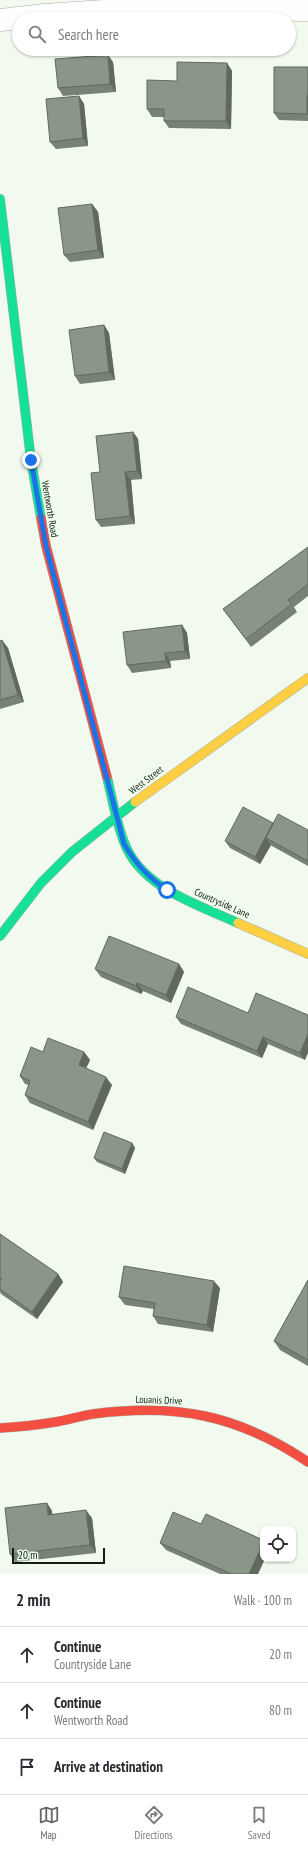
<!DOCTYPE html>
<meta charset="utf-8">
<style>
:root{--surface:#fff;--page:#f7f7f7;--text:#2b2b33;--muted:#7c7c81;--line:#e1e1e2;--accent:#616a5f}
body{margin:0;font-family:"PT Sans Narrow",sans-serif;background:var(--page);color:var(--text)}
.controls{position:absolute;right:12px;bottom:12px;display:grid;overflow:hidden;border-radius:8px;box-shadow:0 1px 3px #0004}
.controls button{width:36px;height:36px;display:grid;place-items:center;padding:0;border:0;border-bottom:1px solid var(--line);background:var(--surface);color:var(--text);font:20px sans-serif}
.scale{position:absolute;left:12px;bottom:10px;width:93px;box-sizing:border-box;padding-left:4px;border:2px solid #131c11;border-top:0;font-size:11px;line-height:14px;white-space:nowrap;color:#131c11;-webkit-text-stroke:3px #eefeec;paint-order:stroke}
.stop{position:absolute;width:12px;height:12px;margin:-9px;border:3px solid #1a73e8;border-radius:50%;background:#fff}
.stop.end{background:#1a73e8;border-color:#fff;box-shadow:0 1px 4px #0008}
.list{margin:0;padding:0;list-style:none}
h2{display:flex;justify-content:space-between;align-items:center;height:52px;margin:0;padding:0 16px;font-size:17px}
h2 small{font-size:13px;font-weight:400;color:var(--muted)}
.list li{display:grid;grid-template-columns:26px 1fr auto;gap:12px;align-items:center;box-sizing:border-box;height:56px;padding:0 16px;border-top:1px solid var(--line)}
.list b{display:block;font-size:15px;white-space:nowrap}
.list p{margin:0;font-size:13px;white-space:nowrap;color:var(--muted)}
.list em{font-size:13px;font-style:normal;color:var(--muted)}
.icon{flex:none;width:22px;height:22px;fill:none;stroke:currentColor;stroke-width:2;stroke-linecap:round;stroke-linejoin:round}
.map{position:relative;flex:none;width:308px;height:1574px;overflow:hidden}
.search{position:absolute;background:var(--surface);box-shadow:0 1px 3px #0004;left:12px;right:12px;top:12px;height:44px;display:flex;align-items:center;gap:10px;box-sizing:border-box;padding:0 14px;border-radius:22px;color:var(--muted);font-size:15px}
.sheet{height:220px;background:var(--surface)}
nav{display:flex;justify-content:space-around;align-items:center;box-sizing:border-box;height:56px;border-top:1px solid var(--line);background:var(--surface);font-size:11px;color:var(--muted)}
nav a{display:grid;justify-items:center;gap:2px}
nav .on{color:var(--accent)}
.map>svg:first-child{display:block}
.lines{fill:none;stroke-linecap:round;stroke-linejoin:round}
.street-casing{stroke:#a8b0a6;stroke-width:23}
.fast-casing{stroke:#a8b0a6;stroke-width:10}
.slow-casing{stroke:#a8b0a6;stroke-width:10}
.jam-casing{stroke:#a8b0a6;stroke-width:10}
.street{stroke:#fdfefd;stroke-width:22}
.fast{stroke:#16e098;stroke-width:9}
.slow{stroke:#ffcf43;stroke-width:9}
.jam{stroke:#f24e42;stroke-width:9}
.wall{fill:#778175}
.shaded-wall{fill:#61695f}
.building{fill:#8a9688;stroke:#61695f}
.route{stroke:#1a73e8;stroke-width:5}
.labels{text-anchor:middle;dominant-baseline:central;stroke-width:4;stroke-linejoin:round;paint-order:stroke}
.street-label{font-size:10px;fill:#131c11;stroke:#eefeec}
</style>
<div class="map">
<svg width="308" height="1574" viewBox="0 0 308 1574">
<rect width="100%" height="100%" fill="#f2faf0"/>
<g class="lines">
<defs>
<path id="street" d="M0,20L44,15L149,8L308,10"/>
<path id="fast" d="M0,199L31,460L41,518
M107,777C112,798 116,821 124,842C141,888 197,904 238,923
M0,936L41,883L72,852L135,802"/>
<path id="slow" d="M135,802L308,678
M238,923L308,954"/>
<path id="jam" d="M41,518L46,546L107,777
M0,1428C18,1427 37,1425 55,1422C68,1420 80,1416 93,1414C177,1403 238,1415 308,1462"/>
</defs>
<!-- street casing -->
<use href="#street" class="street-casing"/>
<!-- fast casing -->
<use href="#fast" class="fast-casing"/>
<!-- slow casing -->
<use href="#slow" class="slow-casing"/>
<!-- jam casing -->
<use href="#jam" class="jam-casing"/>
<!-- street -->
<use href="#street" class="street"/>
<!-- fast -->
<use href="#fast" class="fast"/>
<!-- slow -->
<use href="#slow" class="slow"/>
<!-- jam -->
<use href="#jam" class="jam"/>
</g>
<!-- wall -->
<path class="wall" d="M113,62L116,92L63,96L58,88Z
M227,63L232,71L231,129L169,128L164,121V117H152L147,109L177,81Z
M308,67V121L279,120L274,113Z
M79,96L84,104L88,146L56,149L50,142Z
M92,204L98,212L104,258L70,262L64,255Z
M104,325L109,333L115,380L80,384L75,376Z
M133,432L138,439L142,479L131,480L135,524L101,527L96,520Z
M308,547V596L294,607L297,612L251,647L223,609Z
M182,625L187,633L190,659L170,661L171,668L132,673L127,665Z
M0,641L8,648L24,702L0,709Z
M273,823H274L308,830V866L272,846L271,845L260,864L230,848L225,841Z
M179,964L184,972L171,1003L143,991L141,994L101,977L95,969Z
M248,1013L308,1015L305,1060L268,1044L262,1058L181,1024L176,1017Z
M43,1052H84L90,1060L86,1068L112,1085L93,1130L30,1103L25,1095L29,1085L25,1084L20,1076Z
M132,1143L135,1148L125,1174L97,1162L94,1158Z
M0,1234L58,1274L63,1282L37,1319L1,1294L0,1292Z
M308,1280V1366L280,1350L274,1341Z
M220,1288L213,1332L158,1324L153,1316L154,1309L125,1305L119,1297Z
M47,1503L52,1511V1514L92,1518L96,1553L15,1562L10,1554Z
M160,1543L258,1574H220L166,1550Z"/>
<!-- shaded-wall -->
<path class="shaded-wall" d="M108,55L113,62L116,92L110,84Z
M227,63L232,71L231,129L226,121Z
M307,95L308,96V115L307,114Z
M79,96L84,104L88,146L83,138Z
M92,204L98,212L104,258L98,250Z
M104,325L109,333L115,380L109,372Z
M133,432L138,439L142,479L137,471Z
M125,472L131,480L135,524L130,516Z
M182,625L187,633L190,659L185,651Z
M2,640L8,648L24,702L18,695Z
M165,653L170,661L171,668L166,661Z
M273,823L279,830L266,838L271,845L260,864L255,857Z
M179,964L184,972L171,1003L166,995Z
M137,983L143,991L141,994L136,986Z
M308,1034V1053L305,1060L300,1053Z
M263,1037L268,1044L262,1058L257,1051Z
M84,1052L90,1060L84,1073L79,1065Z
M106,1077L112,1085L93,1130L88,1122Z
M132,1143L135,1148L125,1174L122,1169Z
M58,1274L63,1282L37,1319L32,1312Z
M214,1281L220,1288L213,1332L207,1325Z
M47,1503L52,1511L53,1522L48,1515Z
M86,1510L92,1518L96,1553L90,1545Z
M263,1543V1559H265L258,1574H249Z"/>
<!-- building -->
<path class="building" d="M108,55L110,84L58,88L55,59Z
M177,62L227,63L226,121H164V109H147V80L177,81Z
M274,67H308V95H307V114L274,113Z
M79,96L83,138L50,142L46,99Z
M92,204L98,250L64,255L58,208Z
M104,325L109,372L75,376L69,330Z
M133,432L137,471L125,472L130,516L96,520L91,473L100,472L96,436Z
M308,547V584L288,600L292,604L246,639L223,609Z
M182,625L185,651L165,653L166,661L127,665L123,632Z
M2,640L18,695L0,700V641Z
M243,807L273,823L255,857L225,841Z
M278,814L308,830V861L266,838Z
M109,936L179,964L166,995L137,983L136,986L95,969Z
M188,987L248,1013L256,993L308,1015V1034L300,1053L263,1037L257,1051L176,1017Z
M48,1038L84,1052L79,1065L106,1077L88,1122L25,1095L30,1081L20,1076L31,1047L43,1052Z
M104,1132L132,1143L122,1169L94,1158Z
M0,1234L58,1274L32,1312L0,1289V1281L2,1279L0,1278Z
M124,1266L214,1281L207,1325L153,1316L155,1303L119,1297Z
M308,1280V1360L274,1341Z
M47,1503L48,1515L86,1510L90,1545L10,1554L5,1508Z
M173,1512L201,1524L206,1514L263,1540V1543L249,1574H232L160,1543Z"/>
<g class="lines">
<!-- route -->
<path class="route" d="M31,460L46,546L124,844C136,864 148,877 167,890"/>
</g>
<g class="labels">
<!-- street labels -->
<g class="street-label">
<text transform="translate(50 509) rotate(80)">Wentworth Road</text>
<text transform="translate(146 780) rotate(-37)">West Street</text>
<text transform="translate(222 903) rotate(24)">Countryside Lane</text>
<text transform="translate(159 1400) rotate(2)">Louanis Drive</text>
</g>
</g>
</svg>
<div class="controls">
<button><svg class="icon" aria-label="locate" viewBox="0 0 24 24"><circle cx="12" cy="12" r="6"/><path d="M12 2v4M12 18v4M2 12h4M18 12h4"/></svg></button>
</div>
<div class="scale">20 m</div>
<div class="stop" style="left:167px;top:890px"></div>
<div class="stop end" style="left:31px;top:460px"></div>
<div class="search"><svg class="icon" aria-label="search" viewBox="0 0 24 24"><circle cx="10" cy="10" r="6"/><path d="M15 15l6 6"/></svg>Search here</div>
</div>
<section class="sheet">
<h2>2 min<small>Walk · 100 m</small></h2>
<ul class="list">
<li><svg class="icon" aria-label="ahead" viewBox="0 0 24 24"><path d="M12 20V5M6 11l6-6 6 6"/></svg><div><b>Continue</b><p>Countryside Lane</p></div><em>20 m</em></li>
<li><svg class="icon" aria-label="ahead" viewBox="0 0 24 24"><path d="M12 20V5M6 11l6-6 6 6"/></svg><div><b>Continue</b><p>Wentworth Road</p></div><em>80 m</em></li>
<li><svg class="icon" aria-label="arrive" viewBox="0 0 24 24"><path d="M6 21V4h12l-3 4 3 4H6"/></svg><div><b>Arrive at destination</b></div></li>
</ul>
</section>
<nav>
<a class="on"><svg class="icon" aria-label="map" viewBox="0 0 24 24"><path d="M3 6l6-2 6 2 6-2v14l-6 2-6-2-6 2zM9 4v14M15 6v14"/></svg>Map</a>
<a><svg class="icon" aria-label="directions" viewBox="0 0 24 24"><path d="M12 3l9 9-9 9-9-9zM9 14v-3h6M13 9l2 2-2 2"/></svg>Directions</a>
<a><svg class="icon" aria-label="saved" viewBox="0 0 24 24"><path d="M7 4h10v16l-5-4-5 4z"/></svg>Saved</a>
</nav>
